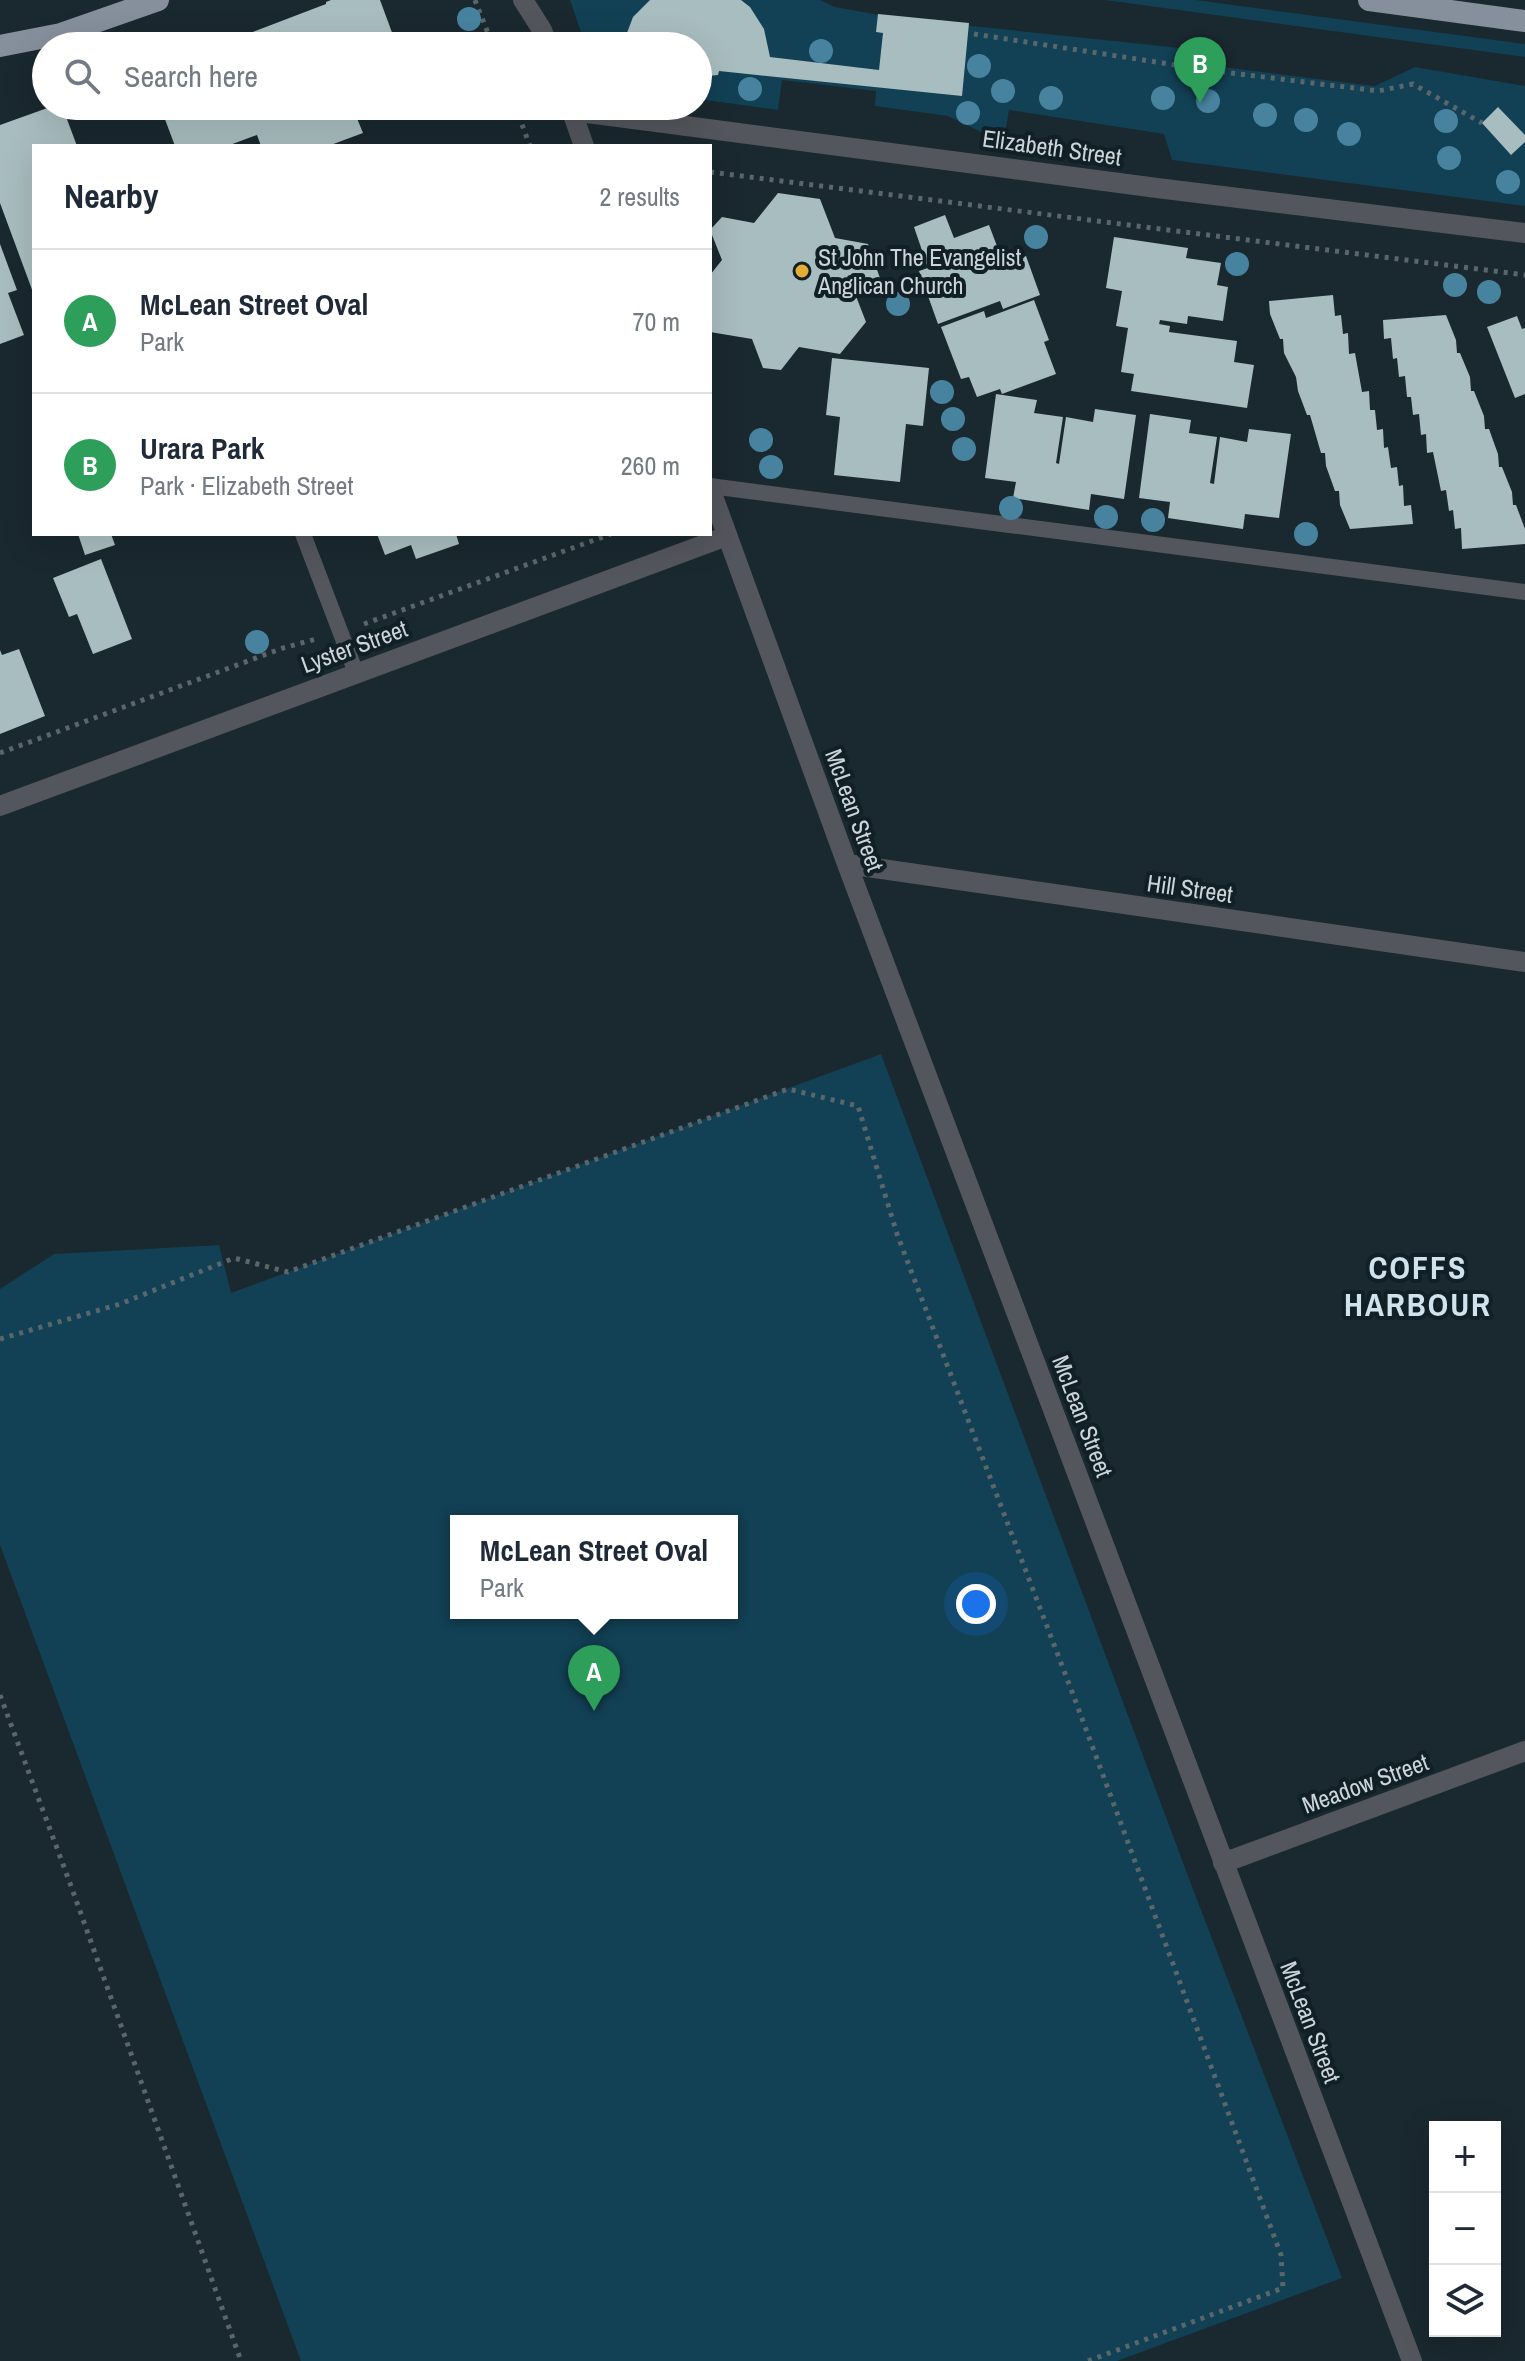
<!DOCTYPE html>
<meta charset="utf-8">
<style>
:root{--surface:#fff;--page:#f2f2f3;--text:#1f2937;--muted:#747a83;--line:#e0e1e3;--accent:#111827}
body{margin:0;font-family:"Archivo Narrow",sans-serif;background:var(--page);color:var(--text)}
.controls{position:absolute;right:24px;bottom:24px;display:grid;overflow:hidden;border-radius:0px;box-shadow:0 8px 32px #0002}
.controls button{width:72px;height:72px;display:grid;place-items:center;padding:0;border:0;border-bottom:2px solid var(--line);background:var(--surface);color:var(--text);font:40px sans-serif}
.you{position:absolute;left:976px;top:1604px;width:28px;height:28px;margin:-20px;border:6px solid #fff;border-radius:50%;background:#1a73e8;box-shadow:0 0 0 12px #1a73e833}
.badge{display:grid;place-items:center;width:52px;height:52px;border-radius:50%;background:var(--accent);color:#fff;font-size:26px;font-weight:700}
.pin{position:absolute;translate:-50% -66px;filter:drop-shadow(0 2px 4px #0008)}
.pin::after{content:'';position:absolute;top:42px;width:28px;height:24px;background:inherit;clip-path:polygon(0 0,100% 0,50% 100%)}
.popup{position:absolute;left:450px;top:1515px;width:288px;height:104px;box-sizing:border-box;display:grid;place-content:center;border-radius:0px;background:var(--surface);filter:drop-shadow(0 2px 6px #0005);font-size:26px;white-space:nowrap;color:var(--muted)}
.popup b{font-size:30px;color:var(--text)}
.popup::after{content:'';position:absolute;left:50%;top:100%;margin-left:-16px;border:16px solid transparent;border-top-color:var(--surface)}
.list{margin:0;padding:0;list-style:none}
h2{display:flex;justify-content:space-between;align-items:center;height:104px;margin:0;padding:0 32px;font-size:34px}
h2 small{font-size:26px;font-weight:400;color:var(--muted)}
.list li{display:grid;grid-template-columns:52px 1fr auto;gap:24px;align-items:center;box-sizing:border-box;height:144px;padding:0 32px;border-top:2px solid var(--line)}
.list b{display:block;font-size:30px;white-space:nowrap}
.list p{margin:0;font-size:26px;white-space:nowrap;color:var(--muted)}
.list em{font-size:26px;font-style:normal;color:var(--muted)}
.icon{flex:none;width:44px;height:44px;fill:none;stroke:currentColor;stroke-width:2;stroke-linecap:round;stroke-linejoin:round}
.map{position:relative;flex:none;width:1525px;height:2361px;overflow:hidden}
.search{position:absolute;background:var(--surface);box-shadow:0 8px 32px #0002;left:32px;top:32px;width:680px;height:88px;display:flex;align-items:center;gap:20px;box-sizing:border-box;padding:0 28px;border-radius:44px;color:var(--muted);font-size:30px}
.panel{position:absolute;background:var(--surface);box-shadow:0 8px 32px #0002;left:32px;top:144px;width:680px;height:392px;border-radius:0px}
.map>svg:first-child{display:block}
.green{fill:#124054;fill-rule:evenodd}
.building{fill:#a8bdbf}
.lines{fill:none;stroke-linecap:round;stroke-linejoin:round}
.path{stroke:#59666c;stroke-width:5;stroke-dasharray:4 6;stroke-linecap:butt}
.service{stroke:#53565c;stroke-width:16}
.minor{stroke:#53565c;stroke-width:20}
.trunk{stroke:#868f9c;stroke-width:22}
.tree{fill:#47839f}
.poi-dot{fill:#e3ae35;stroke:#111f26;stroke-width:3}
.labels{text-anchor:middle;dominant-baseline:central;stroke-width:8;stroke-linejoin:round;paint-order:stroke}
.street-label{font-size:24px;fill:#ccd5da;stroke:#111f26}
.poi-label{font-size:24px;fill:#ccd5da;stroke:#111f26;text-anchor:start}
.district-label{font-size:32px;font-weight:bold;letter-spacing:2px;fill:#d0e2ec;stroke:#111f26}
</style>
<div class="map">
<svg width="1525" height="2361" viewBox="0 0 1525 2361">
<rect width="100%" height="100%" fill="#1a282f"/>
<!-- green -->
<path class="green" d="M570,0H820L835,7L896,18L1200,50L1215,66L1375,86L1415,67L1525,86V206L1172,160L1164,134L1009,110L1004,139L981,132L948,116L875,106L876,91L782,80L778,110L698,99V46H589L583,38Z
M1105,0H1196L1525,44V57Z
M881,1054L1188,1876L1342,2278L1117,2361H301L0,1545V1289L54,1254L219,1245L231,1293ZM456,1521H732V1613H456Z"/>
<!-- building -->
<path class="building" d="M331,0H380L397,46H216L326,4V2Z
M650,0H741L750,7L764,29L770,57L879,70L883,33L876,32L878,14L969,23L962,96L719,71L718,75L698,77V46H622L633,17Z
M53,106H62L77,146H34V295L0,203V125Z
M160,106H352L363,133L328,146H261L257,135L227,146H175Z
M1498,107L1525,135V142L1511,155L1482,123Z
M778,193L820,199L835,238L868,244L881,281L854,291L866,322L840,354L799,347L781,370L763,368L752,339L710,332V275L722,260L710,230L722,217L754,223Z
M945,215L954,238L989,225L1000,254L1010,250L1014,261L1026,256L1040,295L1003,309L1000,301L938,324L919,271L928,268L914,227Z
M1114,237L1188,248L1186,258L1221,263L1217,285L1228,287L1223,321L1188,316L1187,324L1160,320L1159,324L1170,326L1169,332L1237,341L1234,362L1254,365L1247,408L1131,391L1134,374L1121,372L1128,328L1116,326L1122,291L1106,288Z
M0,244L17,290L8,293L24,335L0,344Z
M1333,295L1335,316L1341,315L1343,334L1348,333L1349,354L1355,353L1362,392L1369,391L1370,410H1375L1377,430L1383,429L1384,448L1388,447L1391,468L1397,467L1399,486L1403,485L1404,506L1411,505L1413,524L1350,529L1340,505L1339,491H1335L1326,466L1325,453H1321L1310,415H1307L1298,391L1296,377L1284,353L1283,339H1280L1270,314L1269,301Z
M1034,300L1049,340L1044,342L1056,374L1002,394L1000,389L977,397L969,377L961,379L941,327L984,311L986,318Z
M1446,315L1456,340L1457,353H1460L1470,377L1471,391H1474L1484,416L1485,429H1489L1498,454L1499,467H1502L1512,492L1513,505H1516L1525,529V544L1462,549L1461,528L1455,529L1453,510L1449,511L1446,490L1441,491L1433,452L1427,453L1426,434L1421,435L1419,414L1413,415L1411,397H1407L1405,376L1399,377L1397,358L1393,359L1391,338L1384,339L1383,320Z
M1517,316L1522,329L1525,328V394L1515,398L1487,327Z
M832,358L929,368L923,426L906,424L900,482L834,475L840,417L826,415Z
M996,394L1037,400L1034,413L1063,417L1056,463L1059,464L1066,417L1093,422L1095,409L1136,415L1124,499L1091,494L1089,510L1013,498L1016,482L985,478Z
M1150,414L1191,420L1189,433L1217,437L1210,483L1214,484L1220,437L1247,442L1249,429L1291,434L1279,518L1245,514L1243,529L1168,518L1170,502L1139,498Z
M78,534H111L115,545L85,555Z
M377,534H456L459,544L416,559L411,545L385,555Z
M101,559L132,639L93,654L77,614L69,617L53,578Z
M19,649L45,716L0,734V650L2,655Z"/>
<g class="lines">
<!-- path -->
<path class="path" d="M475,0L493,46
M974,34L1215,71L1378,91L1413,84L1482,123
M515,106L530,146
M710,172L1525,275
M364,624L611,534
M0,753L283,648L316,639
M0,1339L120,1304L234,1258L288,1272L788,1089L858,1106L897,1234L1074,1697L1281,2255L1283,2288L1088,2361
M0,1695L71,1886L241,2361"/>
<!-- service -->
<path class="service" d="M710,486L1525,592
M303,534L356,673"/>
<!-- minor -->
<path class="minor" d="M523,0L542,30L548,46
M570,106L584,146
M572,111L1157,188L1525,233
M710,488L847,864L1412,2361
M0,806L727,536
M847,864L1525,962
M1223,1863L1525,1751"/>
<!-- trunk -->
<path class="trunk" d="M1369,0L1525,21
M0,46L61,34L158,0"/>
</g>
<!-- trees -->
<g class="tree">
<circle cx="469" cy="19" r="12"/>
<circle cx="821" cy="51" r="12"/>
<circle cx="979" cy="66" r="12"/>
<circle cx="750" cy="89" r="12"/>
<circle cx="1003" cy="91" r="12"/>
<circle cx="1051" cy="98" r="12"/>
<circle cx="1163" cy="98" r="12"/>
<circle cx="1208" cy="101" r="12"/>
<circle cx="968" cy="113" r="12"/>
<circle cx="1265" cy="115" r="12"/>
<circle cx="1306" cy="120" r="12"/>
<circle cx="1446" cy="121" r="12"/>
<circle cx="1349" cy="134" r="12"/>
<circle cx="1449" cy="158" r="12"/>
<circle cx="1508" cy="182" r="12"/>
<circle cx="1036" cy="237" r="12"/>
<circle cx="1237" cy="264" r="12"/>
<circle cx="1455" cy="285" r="12"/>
<circle cx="1489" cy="292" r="12"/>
<circle cx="898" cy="304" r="12"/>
<circle cx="942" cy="392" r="12"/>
<circle cx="953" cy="419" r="12"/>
<circle cx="761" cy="440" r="12"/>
<circle cx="964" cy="449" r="12"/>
<circle cx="771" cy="467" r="12"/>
<circle cx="1011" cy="508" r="12"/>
<circle cx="1106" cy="517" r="12"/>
<circle cx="1153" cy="520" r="12"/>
<circle cx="1306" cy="534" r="12"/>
<circle cx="257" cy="642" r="12"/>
</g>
<!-- markers -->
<circle class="poi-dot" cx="802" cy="271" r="8"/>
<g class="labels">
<!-- street labels -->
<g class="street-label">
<text transform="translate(1052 147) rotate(8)">Elizabeth Street</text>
<text transform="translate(354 646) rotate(-20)">Lyster Street</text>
<text transform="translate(855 810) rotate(70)">McLean Street</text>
<text transform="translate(1190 888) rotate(8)">Hill Street</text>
<text transform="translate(1083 1416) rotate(69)">McLean Street</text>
<text transform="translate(1365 1783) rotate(-20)">Meadow Street</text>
<text transform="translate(1311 2022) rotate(69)">McLean Street</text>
</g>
<!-- poi labels -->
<g class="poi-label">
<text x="818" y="257">St John The Evangelist<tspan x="818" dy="28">Anglican Church</tspan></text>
</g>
<!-- district labels -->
<g class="district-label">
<text x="1418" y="1267">COFFS<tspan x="1418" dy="37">HARBOUR</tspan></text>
</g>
</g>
</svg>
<div class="controls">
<button>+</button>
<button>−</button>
<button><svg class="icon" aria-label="layers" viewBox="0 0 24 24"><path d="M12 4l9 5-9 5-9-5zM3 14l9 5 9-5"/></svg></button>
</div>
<div class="you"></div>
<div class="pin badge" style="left:594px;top:1711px;background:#2e9e5b">A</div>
<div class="popup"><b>McLean Street Oval</b>Park</div>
<div class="pin badge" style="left:1200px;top:103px;background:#2e9e5b">B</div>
<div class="search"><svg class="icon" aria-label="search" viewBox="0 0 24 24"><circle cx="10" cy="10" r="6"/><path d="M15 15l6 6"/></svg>Search here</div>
<section class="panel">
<h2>Nearby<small>2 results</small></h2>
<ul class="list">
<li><span class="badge" style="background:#2e9e5b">A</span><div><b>McLean Street Oval</b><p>Park</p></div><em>70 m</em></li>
<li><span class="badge" style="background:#2e9e5b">B</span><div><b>Urara Park</b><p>Park · Elizabeth Street</p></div><em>260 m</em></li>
</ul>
</section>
</div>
